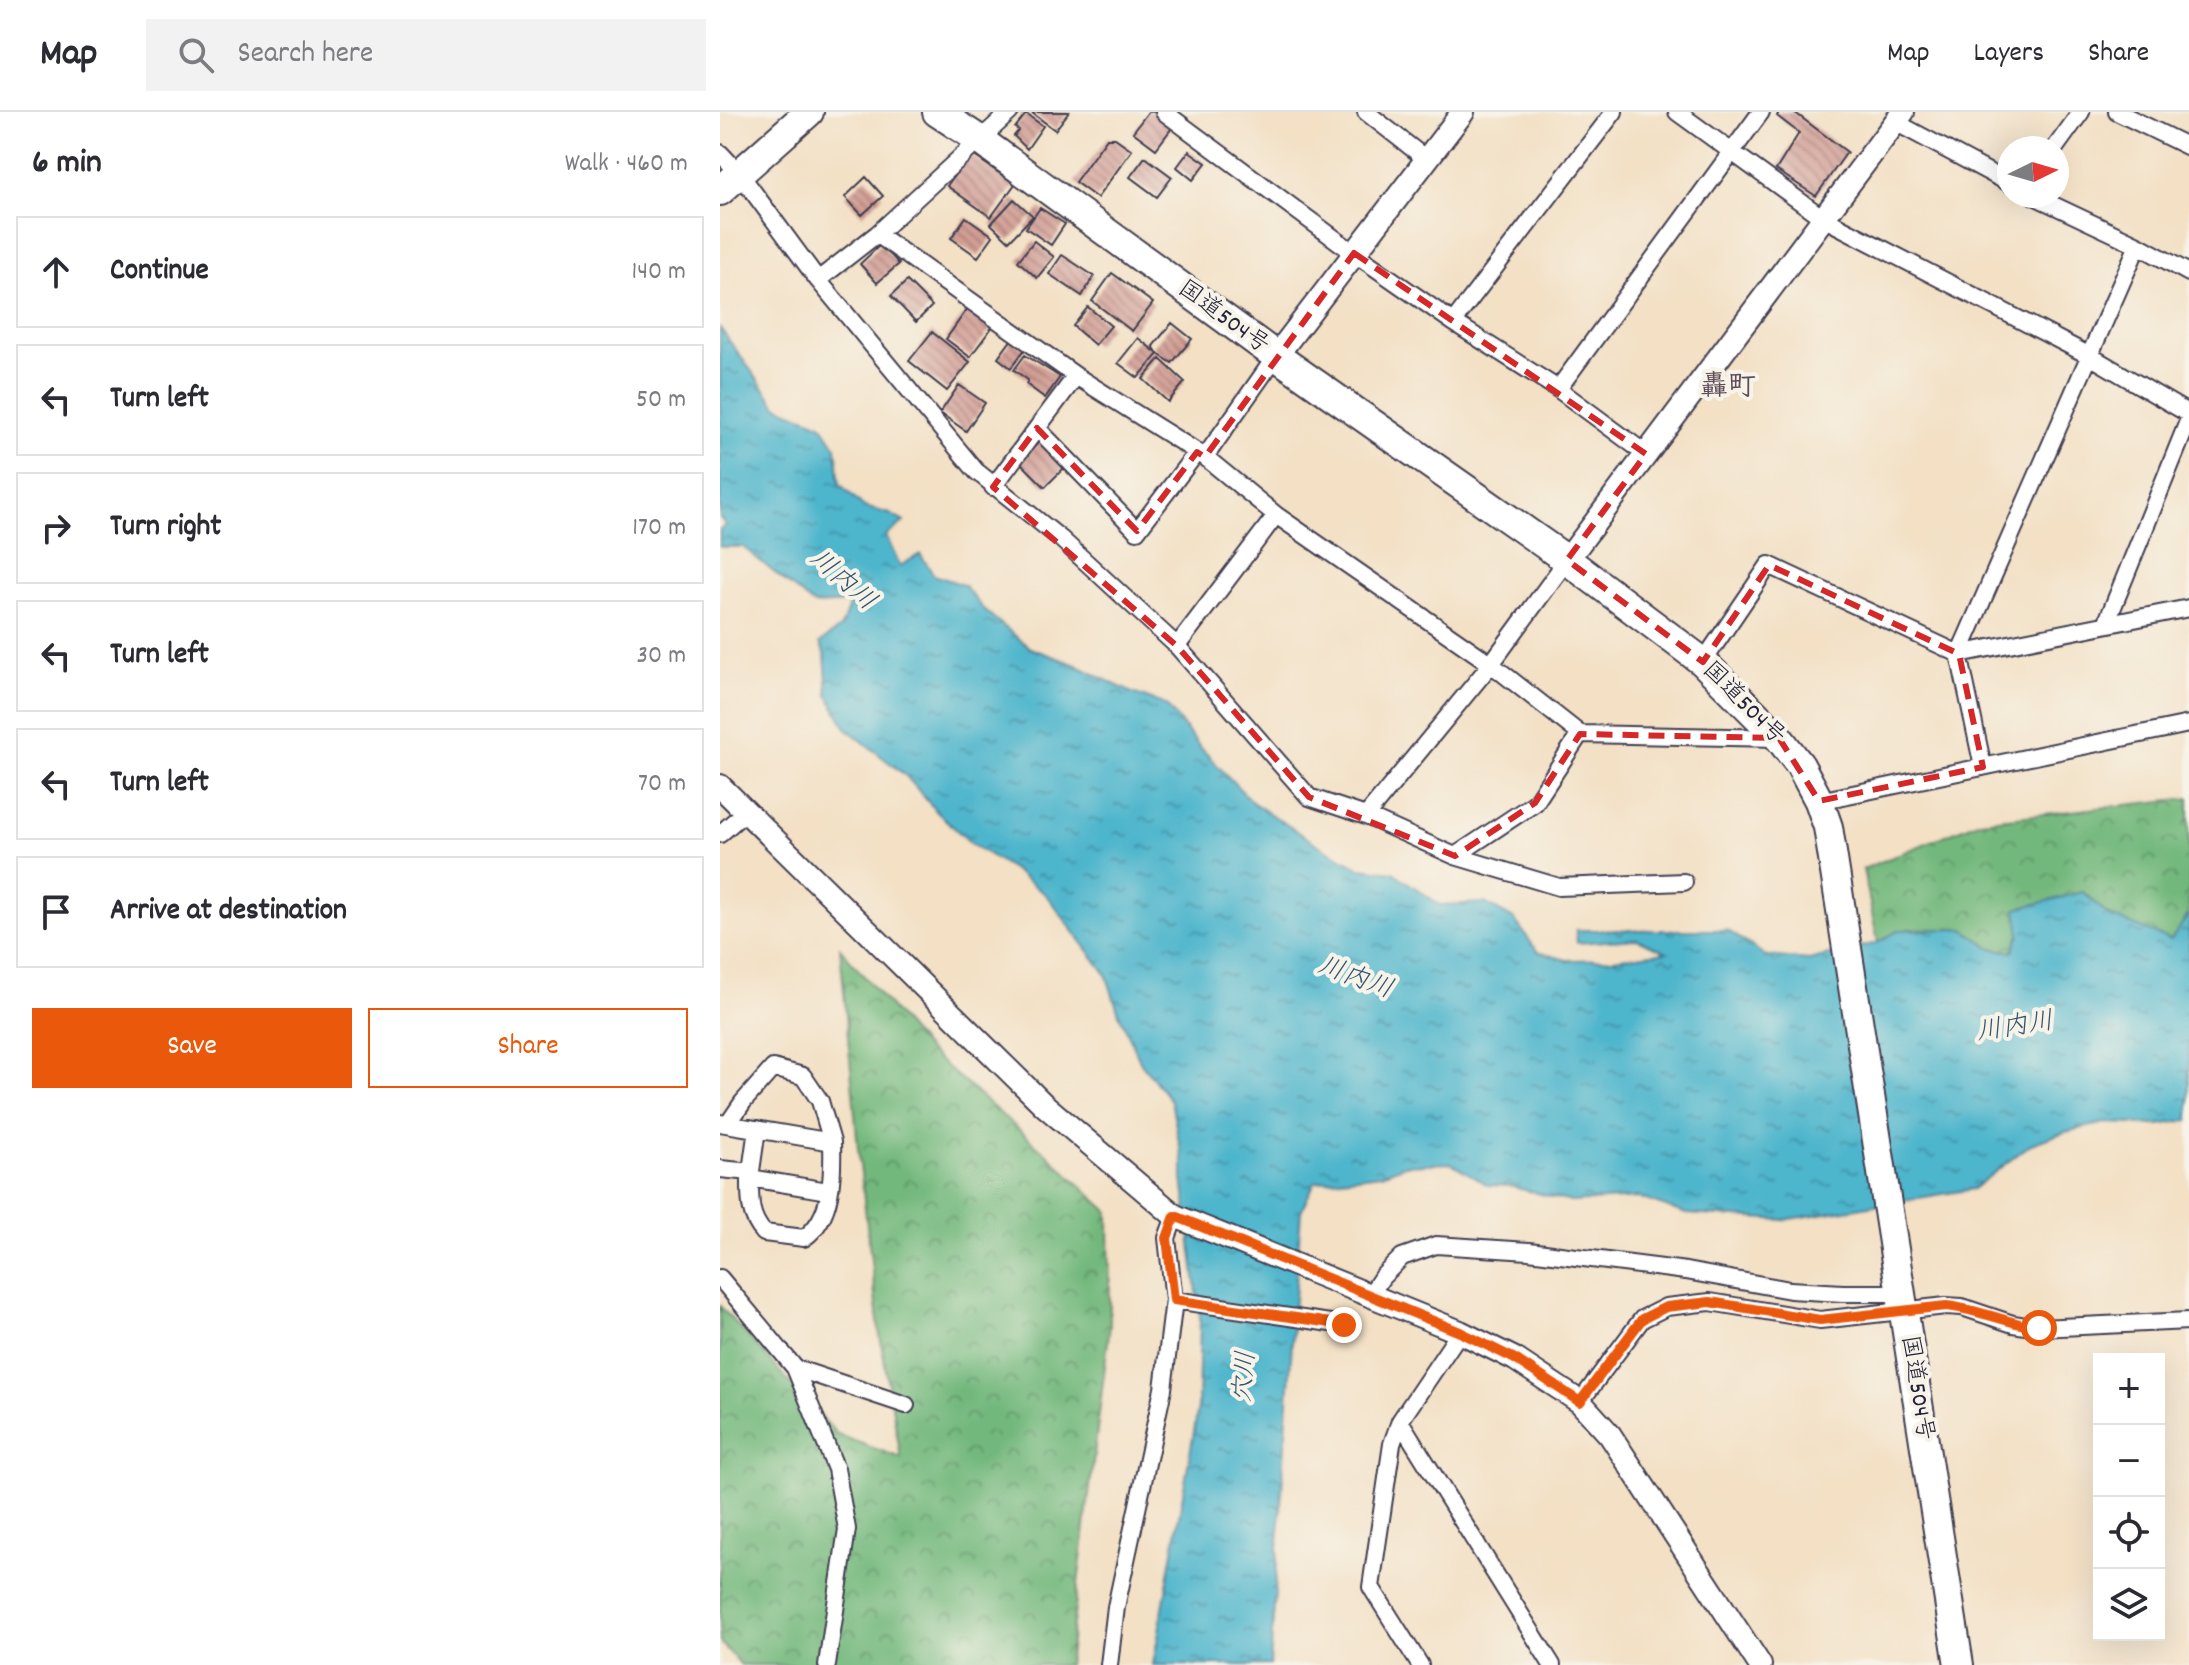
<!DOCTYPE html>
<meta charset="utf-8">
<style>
:root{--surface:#fff;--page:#f2f2f3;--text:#2b2b33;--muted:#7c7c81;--line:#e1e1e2;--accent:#ea580c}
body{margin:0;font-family:Dekko,"Klee One",sans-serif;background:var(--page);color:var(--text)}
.controls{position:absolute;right:24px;bottom:24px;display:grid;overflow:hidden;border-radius:0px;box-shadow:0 8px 32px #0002}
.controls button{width:72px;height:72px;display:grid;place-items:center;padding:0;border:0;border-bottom:2px solid var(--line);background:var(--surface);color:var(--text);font:40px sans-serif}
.compass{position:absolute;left:1277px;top:24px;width:72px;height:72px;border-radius:50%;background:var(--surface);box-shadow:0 8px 32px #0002;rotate:85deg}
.stop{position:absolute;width:24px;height:24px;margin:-18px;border:6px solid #ea580c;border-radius:50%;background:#fff}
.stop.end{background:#ea580c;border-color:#fff;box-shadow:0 2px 8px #0008}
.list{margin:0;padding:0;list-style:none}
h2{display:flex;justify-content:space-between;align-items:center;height:104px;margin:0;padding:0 32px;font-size:34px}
h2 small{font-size:26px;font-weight:400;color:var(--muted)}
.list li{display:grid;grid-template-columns:52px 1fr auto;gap:24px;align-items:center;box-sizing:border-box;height:112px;margin:0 16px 16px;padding:0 16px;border:2px solid var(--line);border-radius:0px}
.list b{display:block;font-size:30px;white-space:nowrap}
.list em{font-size:26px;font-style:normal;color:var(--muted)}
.actions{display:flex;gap:16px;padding:24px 32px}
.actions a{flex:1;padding:18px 0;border:2px solid var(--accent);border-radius:0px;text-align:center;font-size:28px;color:var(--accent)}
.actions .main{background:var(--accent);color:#fff}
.icon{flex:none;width:44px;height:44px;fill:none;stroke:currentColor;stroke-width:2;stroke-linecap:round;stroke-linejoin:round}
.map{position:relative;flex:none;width:1469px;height:1553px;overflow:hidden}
header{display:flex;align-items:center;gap:48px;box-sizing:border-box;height:112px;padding:0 40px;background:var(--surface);border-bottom:2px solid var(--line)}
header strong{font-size:38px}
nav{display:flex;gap:44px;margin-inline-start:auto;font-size:28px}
.search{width:560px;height:72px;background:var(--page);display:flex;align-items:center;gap:20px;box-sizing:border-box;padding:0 28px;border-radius:0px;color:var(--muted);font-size:30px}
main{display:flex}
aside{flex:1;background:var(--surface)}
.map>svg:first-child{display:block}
.forest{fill:url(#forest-crowns);stroke:#4a6d5c;stroke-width:2}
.water{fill:url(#water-ripples);stroke:#386c84;stroke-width:2}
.building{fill:url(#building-back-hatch)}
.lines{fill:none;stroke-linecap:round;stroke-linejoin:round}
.street-casing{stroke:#413e50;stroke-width:20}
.secondary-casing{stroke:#413e50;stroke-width:26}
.highway-casing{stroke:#413e50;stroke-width:32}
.street{stroke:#fff;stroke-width:16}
.secondary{stroke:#fff;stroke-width:22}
.highway{stroke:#fff;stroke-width:28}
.route{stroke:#ea580c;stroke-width:10}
.marked{fill:none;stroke:#d62828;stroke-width:6;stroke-dasharray:16 10;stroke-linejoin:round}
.labels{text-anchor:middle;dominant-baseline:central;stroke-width:8;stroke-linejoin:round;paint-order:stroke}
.street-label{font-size:24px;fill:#22223b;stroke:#f7f3e8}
.water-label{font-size:26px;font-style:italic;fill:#31556e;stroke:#f7f3e8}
.quarter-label{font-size:28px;font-weight:bold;fill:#604d5a;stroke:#f7f3e8}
</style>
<header>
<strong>Map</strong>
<div class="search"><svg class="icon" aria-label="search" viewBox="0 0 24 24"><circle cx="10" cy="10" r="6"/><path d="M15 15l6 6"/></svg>Search here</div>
<nav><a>Map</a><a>Layers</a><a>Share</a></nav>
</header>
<main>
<aside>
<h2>6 min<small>Walk · 460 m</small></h2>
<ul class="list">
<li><svg class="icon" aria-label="ahead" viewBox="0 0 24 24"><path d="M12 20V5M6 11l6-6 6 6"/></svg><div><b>Continue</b></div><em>140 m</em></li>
<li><svg class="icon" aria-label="left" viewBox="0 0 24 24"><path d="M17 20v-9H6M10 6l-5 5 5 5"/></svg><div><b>Turn left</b></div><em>50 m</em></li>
<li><svg class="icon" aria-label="right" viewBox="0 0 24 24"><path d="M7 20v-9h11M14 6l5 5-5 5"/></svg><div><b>Turn right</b></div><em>170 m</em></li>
<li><svg class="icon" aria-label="left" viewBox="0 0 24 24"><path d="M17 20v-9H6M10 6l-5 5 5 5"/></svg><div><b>Turn left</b></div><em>30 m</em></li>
<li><svg class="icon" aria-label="left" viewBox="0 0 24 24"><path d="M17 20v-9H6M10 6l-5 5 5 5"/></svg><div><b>Turn left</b></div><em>70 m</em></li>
<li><svg class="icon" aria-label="arrive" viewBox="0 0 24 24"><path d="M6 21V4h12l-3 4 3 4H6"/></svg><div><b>Arrive at destination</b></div></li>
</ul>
<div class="actions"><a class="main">Save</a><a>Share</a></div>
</aside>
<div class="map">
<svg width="1469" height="1553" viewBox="0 0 1469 1553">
<defs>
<pattern id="forest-crowns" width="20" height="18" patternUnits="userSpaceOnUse" patternTransform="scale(2)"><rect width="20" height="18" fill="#72b87c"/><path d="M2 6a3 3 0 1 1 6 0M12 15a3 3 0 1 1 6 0" fill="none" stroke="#5d9567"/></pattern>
<pattern id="water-ripples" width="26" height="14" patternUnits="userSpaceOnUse" patternTransform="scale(2)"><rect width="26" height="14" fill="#4eb5cc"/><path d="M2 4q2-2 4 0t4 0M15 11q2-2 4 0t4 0" fill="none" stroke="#4093a7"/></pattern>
<pattern id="building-back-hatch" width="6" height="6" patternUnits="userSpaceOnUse" patternTransform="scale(2)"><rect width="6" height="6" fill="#d29d94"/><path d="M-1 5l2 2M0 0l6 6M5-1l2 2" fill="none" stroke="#aa807a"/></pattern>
</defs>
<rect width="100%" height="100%" fill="#f7f3e8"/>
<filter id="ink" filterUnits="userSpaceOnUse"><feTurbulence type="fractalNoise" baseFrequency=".0125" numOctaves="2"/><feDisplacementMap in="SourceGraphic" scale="16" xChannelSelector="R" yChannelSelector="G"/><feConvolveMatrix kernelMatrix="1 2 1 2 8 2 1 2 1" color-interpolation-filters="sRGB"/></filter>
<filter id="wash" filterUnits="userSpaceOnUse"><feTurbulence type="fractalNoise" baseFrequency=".006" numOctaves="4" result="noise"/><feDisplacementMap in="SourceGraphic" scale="32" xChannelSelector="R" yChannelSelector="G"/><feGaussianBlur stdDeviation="1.8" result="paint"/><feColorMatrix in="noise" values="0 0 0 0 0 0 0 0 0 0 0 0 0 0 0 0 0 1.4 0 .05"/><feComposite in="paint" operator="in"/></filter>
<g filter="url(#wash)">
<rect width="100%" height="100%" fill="#f3e0c5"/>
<!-- forest -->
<path class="forest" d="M1469,686V802L1451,829L1388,803L1363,780L1333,790L1300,823L1293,840L1270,836L1244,817L1179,818L1158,831L1143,757L1260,709Z
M120,836L206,937L328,1043L389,1100L390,1213L348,1553H21L0,1530V1194L118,1323L181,1346L159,1218L138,1036Z"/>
<!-- water -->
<path class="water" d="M0,216L57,294L101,312L116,335L120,372L144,395L170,402L184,410L166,424L180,454L200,442L214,463L244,473L264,498L310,536L354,552L410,580L446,593L480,635L532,690L603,736L640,756L673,760L720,793L765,791L794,807L818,840L847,848L893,847L947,840L917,827L857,831L856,818H1007L1046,844L1089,848L1157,831L1179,818L1244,817L1270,836L1293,840L1300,823L1296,797L1363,780L1388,803L1451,828L1469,802V1008L1439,1013L1385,1011L1345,1020L1311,1032L1253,1077L1064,1108L966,1102L920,1086L851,1090L789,1074L768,1073L731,1051L685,1053L662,1062L595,1070L581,1099L550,1553H433L478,1296L480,1205L463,1067V1050L451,989L421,951L399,902L386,862L326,783L292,757L253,733L217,700L186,664L126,616L108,583L105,543L100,531L121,515L130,491L94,493L23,435H0V417L6,414L0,406Z"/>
<g id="blocks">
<!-- building -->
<path class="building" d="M311,0H349L335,18Z
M428,0H437L454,13L436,37L413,20Z
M1059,0H1074L1127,40L1096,84L1056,58L1079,21L1057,4Z
M306,2L323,14L307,37L294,24L299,18L295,16Z
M387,26H395L412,38L377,86L355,70Z
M469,39L486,51L473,68L457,55Z
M250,41L295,72L271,105L227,74Z
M425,45L452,65L437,85L410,65Z
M146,65L163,84L142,103L125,85Z
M294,87L313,104L289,129L271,112Z
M320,96L345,112L331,133L306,116Z
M246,105L273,124L258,145L231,126Z
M314,129L334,145L317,166L298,149Z
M161,132L179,152L157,171L140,152Z
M342,143L374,164L362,184L329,162Z
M392,161L433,191L412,219L372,189Z
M187,169L212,194L196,210L171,184Z
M368,195L391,214L375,233L353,214Z
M248,196L273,214L250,245L226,227Z
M452,211L472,227L452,251L438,242L433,234Z
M212,220L250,250L227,279L189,249Z
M418,226L438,242L418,266L398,251Z
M292,227L305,237L291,256L278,246Z
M305,243L340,265L325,286L306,272L308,268L294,258Z
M440,247L465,270L448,290L423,267Z
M239,273L265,291L246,319L220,301Z
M319,330L345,355L325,375L300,350Z"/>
</g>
</g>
<g filter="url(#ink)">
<use href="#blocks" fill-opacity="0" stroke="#413e50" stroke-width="2"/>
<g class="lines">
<defs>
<path id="street" d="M444,0L634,141L733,210L838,277L926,342
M646,0L706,47
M957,0L1103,106L1370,244L1469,302
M1397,0L1469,35
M1175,10L1289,71
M1335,36L1361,0
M0,41L20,62L98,168L256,359L341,427L457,534L589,685L646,704L771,552L847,448
M1314,84L1418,133L1469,161
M157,122L356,264L485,345L556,403L771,552L860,622L1059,626
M98,168L157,122L290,0
M733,210L894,0
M838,277L1041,0
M317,316L417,419L477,340
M485,345L556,244
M273,375L356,264
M1386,512L1469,307
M457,534L556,403
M983,550L1049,453L1239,542L1469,496
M1263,655L1239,542L1418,133
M1099,689L1469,612
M646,704L735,744L815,691L860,622
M0,722L26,699
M735,744L839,775L964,770
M0,1011L112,1030L100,989L83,964L53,956L23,990L8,1012
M0,1057L31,1060
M30,1066L37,1017
M108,1079L30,1066C30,1088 29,1104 44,1121L84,1126C113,1106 113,1062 112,1030
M0,1166L75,1256L116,1357L127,1417L107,1553
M650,1183L662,1165L682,1145L716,1133L809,1139L966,1159L1070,1178L1123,1181H1180
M454,1188L624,1213
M75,1256L186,1293
M860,1290L922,1207L946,1195L990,1190L1100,1208L1226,1194L1242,1195L1293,1212L1319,1216L1469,1209
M680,1309L832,1553
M389,1553L396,1495L443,1277L454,1188L447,1126L455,1104
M700,1553L651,1475L672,1332L680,1309L740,1220"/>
<path id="secondary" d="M556,244L743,0
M847,448L1183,0
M0,674L323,992L455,1104L740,1220L795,1247L860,1290L890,1323L1040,1553"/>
<path id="highway" d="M217,0L260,28L556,244L847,448L983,550L1059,626L1080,653L1099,689L1108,715L1239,1553
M0,79L89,0"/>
</defs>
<!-- street casing -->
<use href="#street" class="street-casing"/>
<!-- secondary casing -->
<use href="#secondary" class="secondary-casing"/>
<!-- highway casing -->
<use href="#highway" class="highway-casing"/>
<!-- street -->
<use href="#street" class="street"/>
<!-- secondary -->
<use href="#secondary" class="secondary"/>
<!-- highway -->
<use href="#highway" class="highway"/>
</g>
</g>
<g class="lines" filter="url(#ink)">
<!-- route -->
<path class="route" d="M624,1213L454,1188L447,1126L455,1104L740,1220L795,1247L860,1290L922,1207L946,1195L990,1190L1100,1208L1226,1194C1258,1197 1287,1211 1319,1216"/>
</g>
<!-- marked area -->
<path class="marked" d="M634,141L926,342L847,448L983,550L1049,453L1239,542L1263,655L1099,689L1059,626L860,622L815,691L735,744L589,685L457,534L273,375L317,316L417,419L477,340L485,345Z"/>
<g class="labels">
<!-- street labels -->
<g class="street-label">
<text transform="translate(503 206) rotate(36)">国道504号</text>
<text transform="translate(1023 592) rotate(45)">国道504号</text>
<text transform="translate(1196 1276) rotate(81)">国道504号</text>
</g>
<!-- water labels -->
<g class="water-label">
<text transform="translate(122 469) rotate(41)">川内川</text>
<text transform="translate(635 867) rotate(20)">川内川</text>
<text transform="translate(1295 916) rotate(-9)">川内川</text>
<text transform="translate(526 1265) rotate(-85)">穴川</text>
</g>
<!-- quarter labels -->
<g class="quarter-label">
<text x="1008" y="277">轟町</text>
</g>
</g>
</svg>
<div class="controls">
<button>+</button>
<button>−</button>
<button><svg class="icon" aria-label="locate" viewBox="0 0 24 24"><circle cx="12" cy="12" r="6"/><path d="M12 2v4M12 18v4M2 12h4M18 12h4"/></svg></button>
<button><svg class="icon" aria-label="layers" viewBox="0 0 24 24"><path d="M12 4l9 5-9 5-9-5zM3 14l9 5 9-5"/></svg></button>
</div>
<svg class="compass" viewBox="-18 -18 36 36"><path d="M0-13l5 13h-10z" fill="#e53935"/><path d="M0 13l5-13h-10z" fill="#7c7c81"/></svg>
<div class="stop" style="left:1319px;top:1216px"></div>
<div class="stop end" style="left:624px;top:1213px"></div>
</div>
</main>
